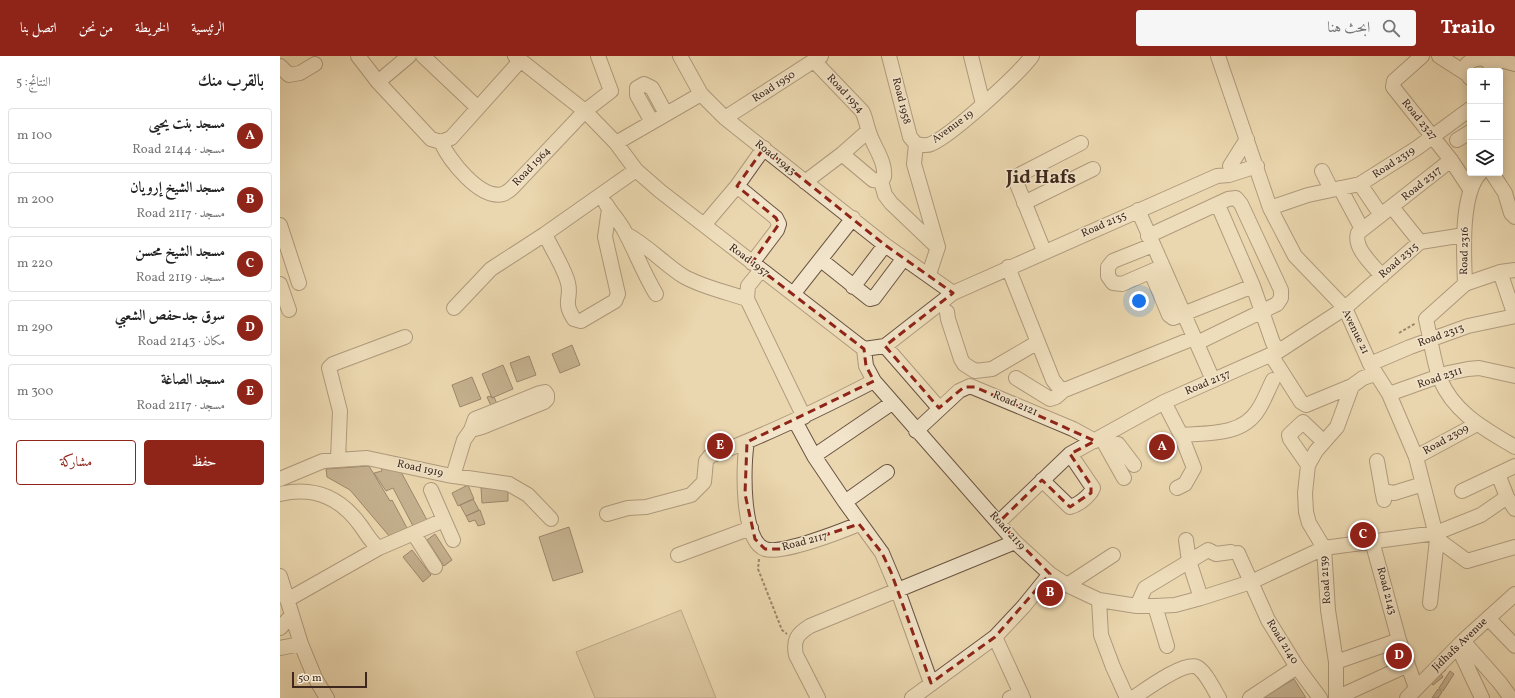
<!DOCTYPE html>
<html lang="ar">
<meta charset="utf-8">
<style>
:root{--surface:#fff;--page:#f6f6f6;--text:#222;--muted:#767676;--line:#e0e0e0;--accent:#8f2418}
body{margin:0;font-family:Vollkorn,Amiri,serif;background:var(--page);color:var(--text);direction:rtl}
.controls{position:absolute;right:12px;top:12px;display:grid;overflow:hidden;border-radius:4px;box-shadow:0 2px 10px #0003}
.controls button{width:36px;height:36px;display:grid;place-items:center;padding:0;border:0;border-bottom:1px solid var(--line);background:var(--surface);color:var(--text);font:20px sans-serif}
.scale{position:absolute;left:12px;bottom:10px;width:75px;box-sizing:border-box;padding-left:4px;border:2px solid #3e271c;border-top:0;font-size:11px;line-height:14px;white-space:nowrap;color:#3e271c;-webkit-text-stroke:3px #f2e5cb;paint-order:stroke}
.you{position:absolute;left:859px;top:245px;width:14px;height:14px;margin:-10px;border:3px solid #fff;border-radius:50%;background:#1a73e8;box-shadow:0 0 0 6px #1a73e833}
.badge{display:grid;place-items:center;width:26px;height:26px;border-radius:50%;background:var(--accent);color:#fff;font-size:13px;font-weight:700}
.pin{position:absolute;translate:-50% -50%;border:2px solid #fff;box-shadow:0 1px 4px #0006}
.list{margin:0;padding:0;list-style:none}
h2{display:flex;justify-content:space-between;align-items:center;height:52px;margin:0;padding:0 16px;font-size:17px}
h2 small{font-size:13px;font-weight:400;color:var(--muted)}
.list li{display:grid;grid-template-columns:26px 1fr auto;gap:12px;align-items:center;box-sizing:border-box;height:56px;margin:0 8px 8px;padding:0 8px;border:1px solid var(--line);border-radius:4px}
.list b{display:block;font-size:15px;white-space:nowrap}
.list p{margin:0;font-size:13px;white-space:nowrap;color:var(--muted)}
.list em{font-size:13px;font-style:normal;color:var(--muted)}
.actions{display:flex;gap:8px;padding:12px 16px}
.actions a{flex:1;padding:9px 0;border:1px solid var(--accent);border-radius:4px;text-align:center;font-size:14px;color:var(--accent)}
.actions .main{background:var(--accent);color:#fff}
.icon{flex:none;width:22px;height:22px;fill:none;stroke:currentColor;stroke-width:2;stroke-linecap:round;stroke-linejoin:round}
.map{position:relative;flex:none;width:1235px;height:642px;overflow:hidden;direction:ltr}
header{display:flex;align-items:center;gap:24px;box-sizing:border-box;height:56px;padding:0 20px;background:var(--accent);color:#fff}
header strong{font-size:19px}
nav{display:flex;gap:22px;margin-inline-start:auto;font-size:14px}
.search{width:280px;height:36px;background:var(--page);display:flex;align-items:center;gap:10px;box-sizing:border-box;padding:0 14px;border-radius:4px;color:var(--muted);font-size:15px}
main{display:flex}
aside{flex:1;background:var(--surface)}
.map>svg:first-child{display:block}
.green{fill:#ceb996;stroke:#867059}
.building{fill:#988368;stroke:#3e271c}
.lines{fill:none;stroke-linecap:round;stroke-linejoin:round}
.minor-casing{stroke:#695341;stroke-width:16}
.path{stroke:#3e271c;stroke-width:2;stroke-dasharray:3 2;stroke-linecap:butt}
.minor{stroke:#f2e5cb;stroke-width:14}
.marked{fill:none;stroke:#8f2418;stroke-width:3;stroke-dasharray:8 5;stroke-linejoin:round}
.labels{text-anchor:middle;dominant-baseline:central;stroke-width:3;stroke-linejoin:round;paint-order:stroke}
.street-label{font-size:11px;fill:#3e271c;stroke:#f2e5cb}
.town-label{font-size:19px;font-weight:bold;fill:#3e271c;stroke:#f2e5cb}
</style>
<header>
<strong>Trailo</strong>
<div class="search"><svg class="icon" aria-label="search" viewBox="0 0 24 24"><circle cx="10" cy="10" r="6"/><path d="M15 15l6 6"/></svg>ابحث هنا</div>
<nav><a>الرئيسية</a><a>الخريطة</a><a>من نحن</a><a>اتصل بنا</a></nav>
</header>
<main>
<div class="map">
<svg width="1235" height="642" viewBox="0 0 1235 642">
<rect width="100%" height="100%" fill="#ebd7af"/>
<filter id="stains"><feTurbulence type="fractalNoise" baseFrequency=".005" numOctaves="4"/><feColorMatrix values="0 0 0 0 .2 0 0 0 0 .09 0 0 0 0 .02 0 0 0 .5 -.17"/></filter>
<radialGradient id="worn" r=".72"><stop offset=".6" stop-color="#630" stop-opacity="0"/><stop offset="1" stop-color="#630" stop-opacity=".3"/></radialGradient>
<!-- green -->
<path class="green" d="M401,554L436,642H315L296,596Z"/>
<!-- building -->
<path class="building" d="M292,289L300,309L280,317L272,298Z
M249,300L256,319L237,326L230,307Z
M223,309L233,333L212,342L202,318Z
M192,321L201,343L180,351L172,329Z
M211,340L212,342L214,341L218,350L212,352L207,341Z
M89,410L110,445L112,444L127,472L110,481L70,434L47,421L46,413Z
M101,412L120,414L147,464L133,470L113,432L106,435L94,417L102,415Z
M188,429L194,443L178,450L172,437Z
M228,430V445L202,447L201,432Z
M193,443L199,454L186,460L180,449Z
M200,454L205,468L198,470L195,464L189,466L186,460Z
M289,471L303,516L273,525L259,481Z
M155,478L172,504L164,510L147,484Z
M132,494L151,519L143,526L123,501Z
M1162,610L1166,614L1161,618L1163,621L1153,629L1148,623Z
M1170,615L1174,618L1163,635L1159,632Z
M1014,623L1026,642H983Z
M1158,633L1162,636L1158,642H1152Z"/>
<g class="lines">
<defs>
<path id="minor" d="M78,0L98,26L151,83L161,86L171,82L240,5
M143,0L198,52
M235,0L305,55L336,87L356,114L380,135L584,293
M400,0L421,38L445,62L605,189L673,237
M609,0L630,81L636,88
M691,0L703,48
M938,0L990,152L1015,200L1065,252L1090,308L1109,338L1136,401L1157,483L1150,547
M1142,0L1114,25L1113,31L1171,104L1190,133
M1159,0L1187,18
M534,5L582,55C586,62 586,68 589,76C593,90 606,105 604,121L601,125L593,124L562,98
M1209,5H1224L1235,8
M0,10L9,19L20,17L35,8
M1190,22L1187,18V8C1196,0 1212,0 1211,15
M98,26L129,0
M445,62L541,0
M372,66L357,39V32L364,28L372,32L386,58
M1177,84L1190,76
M161,86C169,104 200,144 223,138C226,137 230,134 233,131L305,55L331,35L318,0
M336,87L421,38
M636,88C641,89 647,90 651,88C672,79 738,19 752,0
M636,88L634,108L658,191L649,218
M950,110L967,83
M1042,115L1051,133
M1212,117L1225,137L1231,157L1235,161
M601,125L605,139L611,147L656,190
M525,126L562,98L588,75
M1080,128L1101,159
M457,130L496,162L499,168L497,174L472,207
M1060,132L1082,173
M744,147L813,113
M326,148C332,158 340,166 345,176C356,197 364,218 376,238
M938,149L973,230L993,287L999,295
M1112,151L1140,186
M990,152L1028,139L1080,128L1137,92L1190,53
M858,154L933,324
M0,169L19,227
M424,169L457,130L484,92
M265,178C271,192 285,213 288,227C292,242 282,245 294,263L301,265L335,245L338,238L325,181L329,153
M346,178C367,189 383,207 403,220C422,231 446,236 467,243
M868,180L948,143L956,142L961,148L1001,234V242L997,248L917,287
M873,189L833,205L828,211V220L833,227L842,228L879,212
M764,195L735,123L739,119L801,87
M541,204L590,243L594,242L624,202
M728,211L773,324L780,333H787L914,282
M481,214L468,230L467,243L524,361
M1235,214L1220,216L1185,228L1146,263C1150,280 1154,308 1160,323C1174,357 1205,373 1235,391
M871,216L889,259L893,262L973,230
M1102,220C1093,209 1073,192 1078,177L1171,104
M0,228L9,254
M1185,228C1184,199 1180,139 1200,117
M573,231L605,189
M514,237L573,162
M174,252L211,213L265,178L356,114
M667,256L668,263L681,303L684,308L695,315L712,313L758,286
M605,290L659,352
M584,293L586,310L594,325L735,486L770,518L787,529L819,544L857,550H875L895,549L921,542L971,526L1044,492L1156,477L1201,459L1227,441
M584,293L605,290L673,237L937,120L949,119L977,110
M991,299L1021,346L1026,349L1072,330
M1090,308L1130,291L1188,270L1235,260L1220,216
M736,322L770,343L776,341L784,334
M1109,338L1168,317L1188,313L1199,312L1235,320
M884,346L901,379L914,412L905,428L897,432
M515,365L534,400L565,446L602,497L618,535L651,627
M636,375L679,335L690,330L793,373L815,385
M901,379C927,377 962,380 978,354C984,345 988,334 993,324
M821,381L844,422
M467,386C463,407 461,485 485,493C501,499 562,475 579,468
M826,389L838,388L854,409
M534,400L612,347
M1136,401L1197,368
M58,403L60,355L49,312L53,308L125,281
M1097,405L1104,444
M1028,409L1010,383L1009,379L1023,366L1044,386
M1218,418L1227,441L1235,453
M173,420L184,384L191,374L202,371L264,346L267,343V339L265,336L260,337L195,363L191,374
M0,423L43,405L87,402L167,419L229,428L248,439L271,463
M762,424L790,451C798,449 810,440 813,432L811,429L790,398
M151,434L173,484
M1102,435L1114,437L1143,428
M1182,435L1235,410
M0,438C35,430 61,442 81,470C86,477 92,488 99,492L164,464
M565,446L607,416
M327,458L348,452L366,451L411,439L424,426L426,405L430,400C487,379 540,353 594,325
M719,466L790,398L884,346L999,295L1065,252L1140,186L1184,179
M134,478L155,511
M1157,483L1187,505L1235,491
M906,484L909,505L921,542
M1092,485L1119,584L1136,632
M958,497L988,564L1017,611L1040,642
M398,499L471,472
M0,520L21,588L35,622L47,642
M787,529L833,499
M7,544L99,492
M819,544L821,579L833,611L847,642
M857,550L865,532L928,494L936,498L951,496
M875,550L887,590
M1208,562L1235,590
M0,572L11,560
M715,581L743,642
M1183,585L1220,627L1231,642
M1178,591L1202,642
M0,592L21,588
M1056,606L1119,584
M1056,641V606L1048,554L1044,492L1029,467L1026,456L1025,437L1028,409L1036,395L1057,371L1072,330L1083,322L1095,318
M538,642L516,599C513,584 517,578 530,570L735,486
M632,642L715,581L744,550L770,518
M730,642L741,637
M853,642C865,634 904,605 917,611C926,616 934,634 939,642
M970,642L1017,611
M1056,642L1128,609
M1127,642L1183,585L1235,538"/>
</defs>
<!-- minor casing -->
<use href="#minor" class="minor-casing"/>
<!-- path -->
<path class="path" d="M1119,277L1136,267
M479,503L478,513L502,574L507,578"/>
<!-- minor -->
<use href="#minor" class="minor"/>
</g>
<!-- marked area -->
<path d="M0 0H1235V642H0ZM484,92L605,189L673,237L605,290L659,352L684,331H695L815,385L790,398L811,429V437L790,451L762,424L719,466L770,518L715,581L651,627L611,516L602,497L579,468L502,493H485L475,483L465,438L467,386L594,325L586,310L584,293L472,207L499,168L496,162L457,130Z" fill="#ebd7af" fill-opacity=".55" fill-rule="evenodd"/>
<path class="marked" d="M484,92L605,189L673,237L605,290L659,352L684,331H695L815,385L790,398L811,429V437L790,451L762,424L719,466L770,518L715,581L651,627L611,516L602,497L579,468L502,493H485L475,483L465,438L467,386L594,325L586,310L584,293L472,207L499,168L496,162L457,130Z"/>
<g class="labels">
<!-- street labels -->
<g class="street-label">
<text transform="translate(494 31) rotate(-33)">Road 1950</text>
<text transform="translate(565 38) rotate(47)">Road 1954</text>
<text transform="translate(621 45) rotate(76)">Road 1958</text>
<text transform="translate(1139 64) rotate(51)">Road 2327</text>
<text transform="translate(673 71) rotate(-36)">Avenue 19</text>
<text transform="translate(495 102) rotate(39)">Road 1943</text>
<text transform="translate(1114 107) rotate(-33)">Road 2319</text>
<text transform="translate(252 111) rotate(-46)">Road 1964</text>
<text transform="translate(1142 128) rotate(-39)">Road 2317</text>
<text transform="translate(824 169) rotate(-24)">Road 2135</text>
<text transform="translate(1185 195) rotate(-89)">Road 2316</text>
<text transform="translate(469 205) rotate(37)">Road 1957</text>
<text transform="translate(1119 205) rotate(-41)">Road 2315</text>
<text transform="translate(1075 276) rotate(64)">Avenue 21</text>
<text transform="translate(1161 280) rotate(-20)">Road 2313</text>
<text transform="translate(1160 322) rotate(-19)">Road 2311</text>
<text transform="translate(928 327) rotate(-23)">Road 2137</text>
<text transform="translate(735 348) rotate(23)">Road 2121</text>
<text transform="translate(1166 384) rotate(-29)">Road 2309</text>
<text transform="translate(140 413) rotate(12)">Road 1919</text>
<text transform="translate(727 475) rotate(48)">Road 2119</text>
<text transform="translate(525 486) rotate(-15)">Road 2117</text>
<text transform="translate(1046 524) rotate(-94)">Road 2139</text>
<text transform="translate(1106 535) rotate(75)">Road 2143</text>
<text transform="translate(1002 586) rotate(58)">Road 2140</text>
<text transform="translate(1180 589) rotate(-44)">Jidhafs Avenue</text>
</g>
<!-- town labels -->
<g class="town-label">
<text x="761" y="122">Jid Hafs</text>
</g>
</g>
<rect width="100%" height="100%" filter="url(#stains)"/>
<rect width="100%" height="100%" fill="url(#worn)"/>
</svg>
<div class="controls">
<button>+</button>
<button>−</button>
<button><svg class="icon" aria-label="layers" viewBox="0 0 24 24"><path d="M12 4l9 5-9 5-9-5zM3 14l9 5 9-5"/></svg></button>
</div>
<div class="scale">50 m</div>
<div class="you"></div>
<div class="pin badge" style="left:882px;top:391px">A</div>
<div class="pin badge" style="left:770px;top:537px">B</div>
<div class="pin badge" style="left:1083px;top:479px">C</div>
<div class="pin badge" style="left:1119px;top:600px">D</div>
<div class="pin badge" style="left:440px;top:390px">E</div>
</div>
<aside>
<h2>بالقرب منك<small>النتائج: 5</small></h2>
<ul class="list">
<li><span class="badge">A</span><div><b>مسجد بنت يحيى</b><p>مسجد · Road 2144</p></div><em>100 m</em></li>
<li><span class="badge">B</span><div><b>مسجد الشيخ إرويان</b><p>مسجد · Road 2117</p></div><em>200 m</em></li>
<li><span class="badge">C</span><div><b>مسجد الشيخ محسن</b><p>مسجد · Road 2119</p></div><em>220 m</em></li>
<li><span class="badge">D</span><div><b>سوق جدحفص الشعبي</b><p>مكان · Road 2143</p></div><em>290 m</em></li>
<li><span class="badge">E</span><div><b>مسجد الصاغة</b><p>مسجد · Road 2117</p></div><em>300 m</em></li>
</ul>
<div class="actions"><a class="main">حفظ</a><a>مشاركة</a></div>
</aside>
</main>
